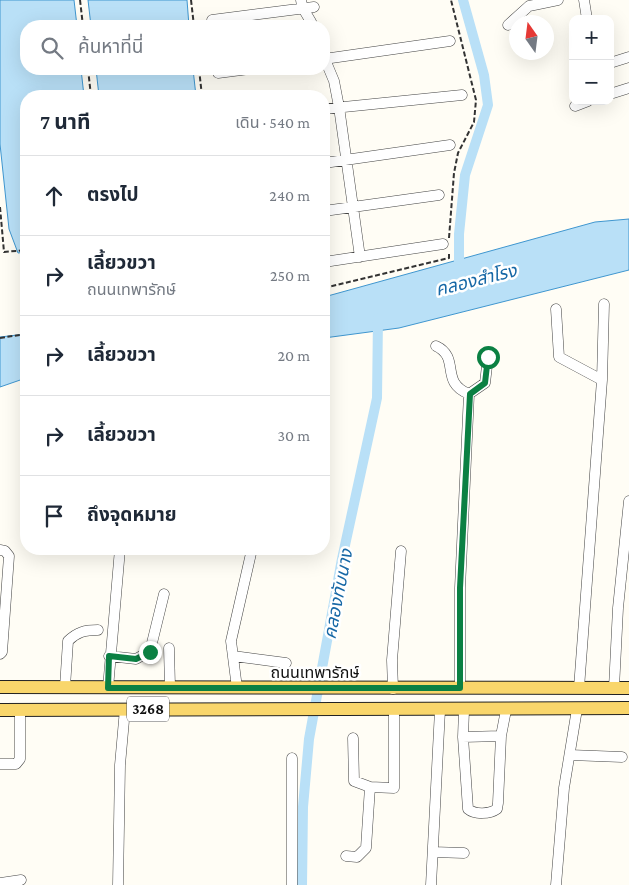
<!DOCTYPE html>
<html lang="th">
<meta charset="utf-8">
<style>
:root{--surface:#fff;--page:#f2f2f3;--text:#1f2937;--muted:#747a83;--line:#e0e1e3}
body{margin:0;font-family:"Crimson Pro","Noto Sans Thai",serif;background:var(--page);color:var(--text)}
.controls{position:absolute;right:15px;top:15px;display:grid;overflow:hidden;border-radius:10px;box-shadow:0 5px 20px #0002}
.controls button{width:45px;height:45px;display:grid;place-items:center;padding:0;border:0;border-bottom:1px solid var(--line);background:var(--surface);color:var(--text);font:25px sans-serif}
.compass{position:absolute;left:509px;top:15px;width:45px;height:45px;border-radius:50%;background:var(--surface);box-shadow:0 5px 20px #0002;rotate:346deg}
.stop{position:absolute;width:15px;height:15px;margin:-11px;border:4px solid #0b8043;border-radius:50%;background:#fff}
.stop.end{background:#0b8043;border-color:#fff;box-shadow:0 1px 5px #0008}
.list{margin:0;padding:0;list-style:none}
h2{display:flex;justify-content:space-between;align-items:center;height:65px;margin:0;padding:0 20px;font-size:21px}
h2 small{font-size:16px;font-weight:400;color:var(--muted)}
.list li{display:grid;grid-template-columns:32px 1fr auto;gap:15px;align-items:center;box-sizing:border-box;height:80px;padding:0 20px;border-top:1px solid var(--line)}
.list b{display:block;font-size:19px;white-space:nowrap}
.list p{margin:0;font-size:16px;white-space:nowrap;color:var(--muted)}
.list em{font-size:16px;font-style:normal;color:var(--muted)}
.icon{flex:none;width:28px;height:28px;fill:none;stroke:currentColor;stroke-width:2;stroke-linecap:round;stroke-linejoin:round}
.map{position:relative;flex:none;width:629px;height:885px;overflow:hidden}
.search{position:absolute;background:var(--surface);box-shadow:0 5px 20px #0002;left:20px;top:20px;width:310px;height:55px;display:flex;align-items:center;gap:12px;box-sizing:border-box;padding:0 18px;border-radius:20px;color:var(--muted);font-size:19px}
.panel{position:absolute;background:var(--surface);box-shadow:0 5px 20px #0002;left:20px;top:90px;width:310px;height:465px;border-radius:20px}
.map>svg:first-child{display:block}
.water{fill:#b9e0f7;stroke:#3f96cf}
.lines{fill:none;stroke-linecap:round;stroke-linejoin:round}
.canal{stroke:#b9e0f7;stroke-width:10}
.minor-casing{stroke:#444;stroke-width:11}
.major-casing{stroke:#222;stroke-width:14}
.path{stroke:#333;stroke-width:2;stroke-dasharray:5 2.5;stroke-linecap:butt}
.minor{stroke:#fff;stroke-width:10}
.major{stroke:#f9d66b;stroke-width:12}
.route{stroke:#0b8043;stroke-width:6}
.labels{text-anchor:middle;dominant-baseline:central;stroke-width:5;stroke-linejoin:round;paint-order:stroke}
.shield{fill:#fff;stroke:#585858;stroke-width:1}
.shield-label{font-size:15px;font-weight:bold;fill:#111}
.street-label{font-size:16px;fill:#111;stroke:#fff}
.water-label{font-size:18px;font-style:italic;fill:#1768a6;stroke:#fff}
</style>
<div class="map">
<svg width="629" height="885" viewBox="0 0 629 885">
<rect width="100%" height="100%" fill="#fffdf5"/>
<!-- water -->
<path class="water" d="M0,0H74L77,26H26V69H81L84,96H26V252L18,253L9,229L0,144Z
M88,0H187L189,26H91Z
M96,69H193L196,96H99Z
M629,219V270L399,328L324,338V297L595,222Z
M26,334V378L0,387V337Z"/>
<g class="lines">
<!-- canal -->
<path class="canal" d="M459,272V234L465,175L488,105L484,75L463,0
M302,885L303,807L309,739L342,559L377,398L378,318"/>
<defs>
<path id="minor" d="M301,0C302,11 309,16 313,26
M584,0L587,19
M212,20L314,7
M508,25L529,6L558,0
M324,57L334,81L339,107L360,257
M324,59L450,41
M610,63L629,57
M218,73L249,69
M610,94L629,88
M575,106L588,101
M324,109L462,95
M324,163L450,145
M324,211L439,195
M324,262L443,244
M556,309L559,357L602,380L579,688
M436,346C461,358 439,382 469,394
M602,380L604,304
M0,550L5,551L9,556L2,652L0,654
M169,648L170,687
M109,656L136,659L150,651L164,594
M233,656L286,663
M65,687L68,641C77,632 85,630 98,630
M108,688L120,549
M237,688L231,641L252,549
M460,688V588L469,394L485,383L488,357
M614,688L618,608L629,501
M393,689L392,660L401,551
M464,710L463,737L501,736L506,710
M463,737L468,809C475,815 490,814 497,809L498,803L501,736
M353,738L354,781L370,787
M570,755L622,757
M292,758V885
M0,764H16L20,759V710
M433,852L464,853
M346,856L357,857L366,848L370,787L394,788V710
M0,883L21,880
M118,885L120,765L125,709
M431,885L440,710
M556,885L564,788L577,709"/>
<path id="major" d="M0,687L629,688
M0,710L629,708"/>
</defs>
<!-- minor casing -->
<use href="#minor" class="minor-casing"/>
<!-- major casing -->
<use href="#major" class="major-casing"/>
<!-- path -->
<path class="path" d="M80,0L83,26
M191,0L194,26
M88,69L91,96
M199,69L202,96
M0,207L4,252L26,250
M449,238L454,173L458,153L474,122L476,100L451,0
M324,288L449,258V252
M0,338L26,334"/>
<!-- minor -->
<use href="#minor" class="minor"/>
<!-- major -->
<use href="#major" class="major"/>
</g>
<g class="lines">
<!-- route -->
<path class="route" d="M150,652L136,659L109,656L108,688H460V588L470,394L485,383L488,357"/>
</g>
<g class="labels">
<!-- shield labels -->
<rect class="shield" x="127" y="696.5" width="42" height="25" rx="4"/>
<g class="shield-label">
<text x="148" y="709">3268</text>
</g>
<!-- street labels -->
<g class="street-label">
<text x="315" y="672">ถนนเทพารักษ์</text>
</g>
<!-- water labels -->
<g class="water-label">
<text transform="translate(476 280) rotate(-14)">คลองสำโรง</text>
<text transform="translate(338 594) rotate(-79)">คลองทับนาง</text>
</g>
</g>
</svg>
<div class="controls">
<button>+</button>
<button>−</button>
</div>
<svg class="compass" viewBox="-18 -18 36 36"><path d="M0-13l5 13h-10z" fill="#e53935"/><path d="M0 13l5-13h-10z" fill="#747a83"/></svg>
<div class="stop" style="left:488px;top:357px"></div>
<div class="stop end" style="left:150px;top:652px"></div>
<div class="search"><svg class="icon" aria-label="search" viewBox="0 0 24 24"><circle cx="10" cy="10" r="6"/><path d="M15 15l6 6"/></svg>ค้นหาที่นี่</div>
<section class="panel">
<h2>7 นาที<small>เดิน · 540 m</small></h2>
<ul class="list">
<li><svg class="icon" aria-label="ahead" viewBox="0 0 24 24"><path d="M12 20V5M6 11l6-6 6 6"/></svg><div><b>ตรงไป</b></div><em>240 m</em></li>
<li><svg class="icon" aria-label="right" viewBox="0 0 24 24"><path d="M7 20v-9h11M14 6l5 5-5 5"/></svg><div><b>เลี้ยวขวา</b><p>ถนนเทพารักษ์</p></div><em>250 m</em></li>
<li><svg class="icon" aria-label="right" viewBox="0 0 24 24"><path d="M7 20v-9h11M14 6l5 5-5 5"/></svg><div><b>เลี้ยวขวา</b></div><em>20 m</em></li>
<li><svg class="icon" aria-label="right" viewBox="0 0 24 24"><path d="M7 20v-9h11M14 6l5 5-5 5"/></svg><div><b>เลี้ยวขวา</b></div><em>30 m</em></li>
<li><svg class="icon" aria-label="arrive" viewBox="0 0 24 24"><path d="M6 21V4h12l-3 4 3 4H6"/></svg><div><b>ถึงจุดหมาย</b></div></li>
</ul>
</section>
</div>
